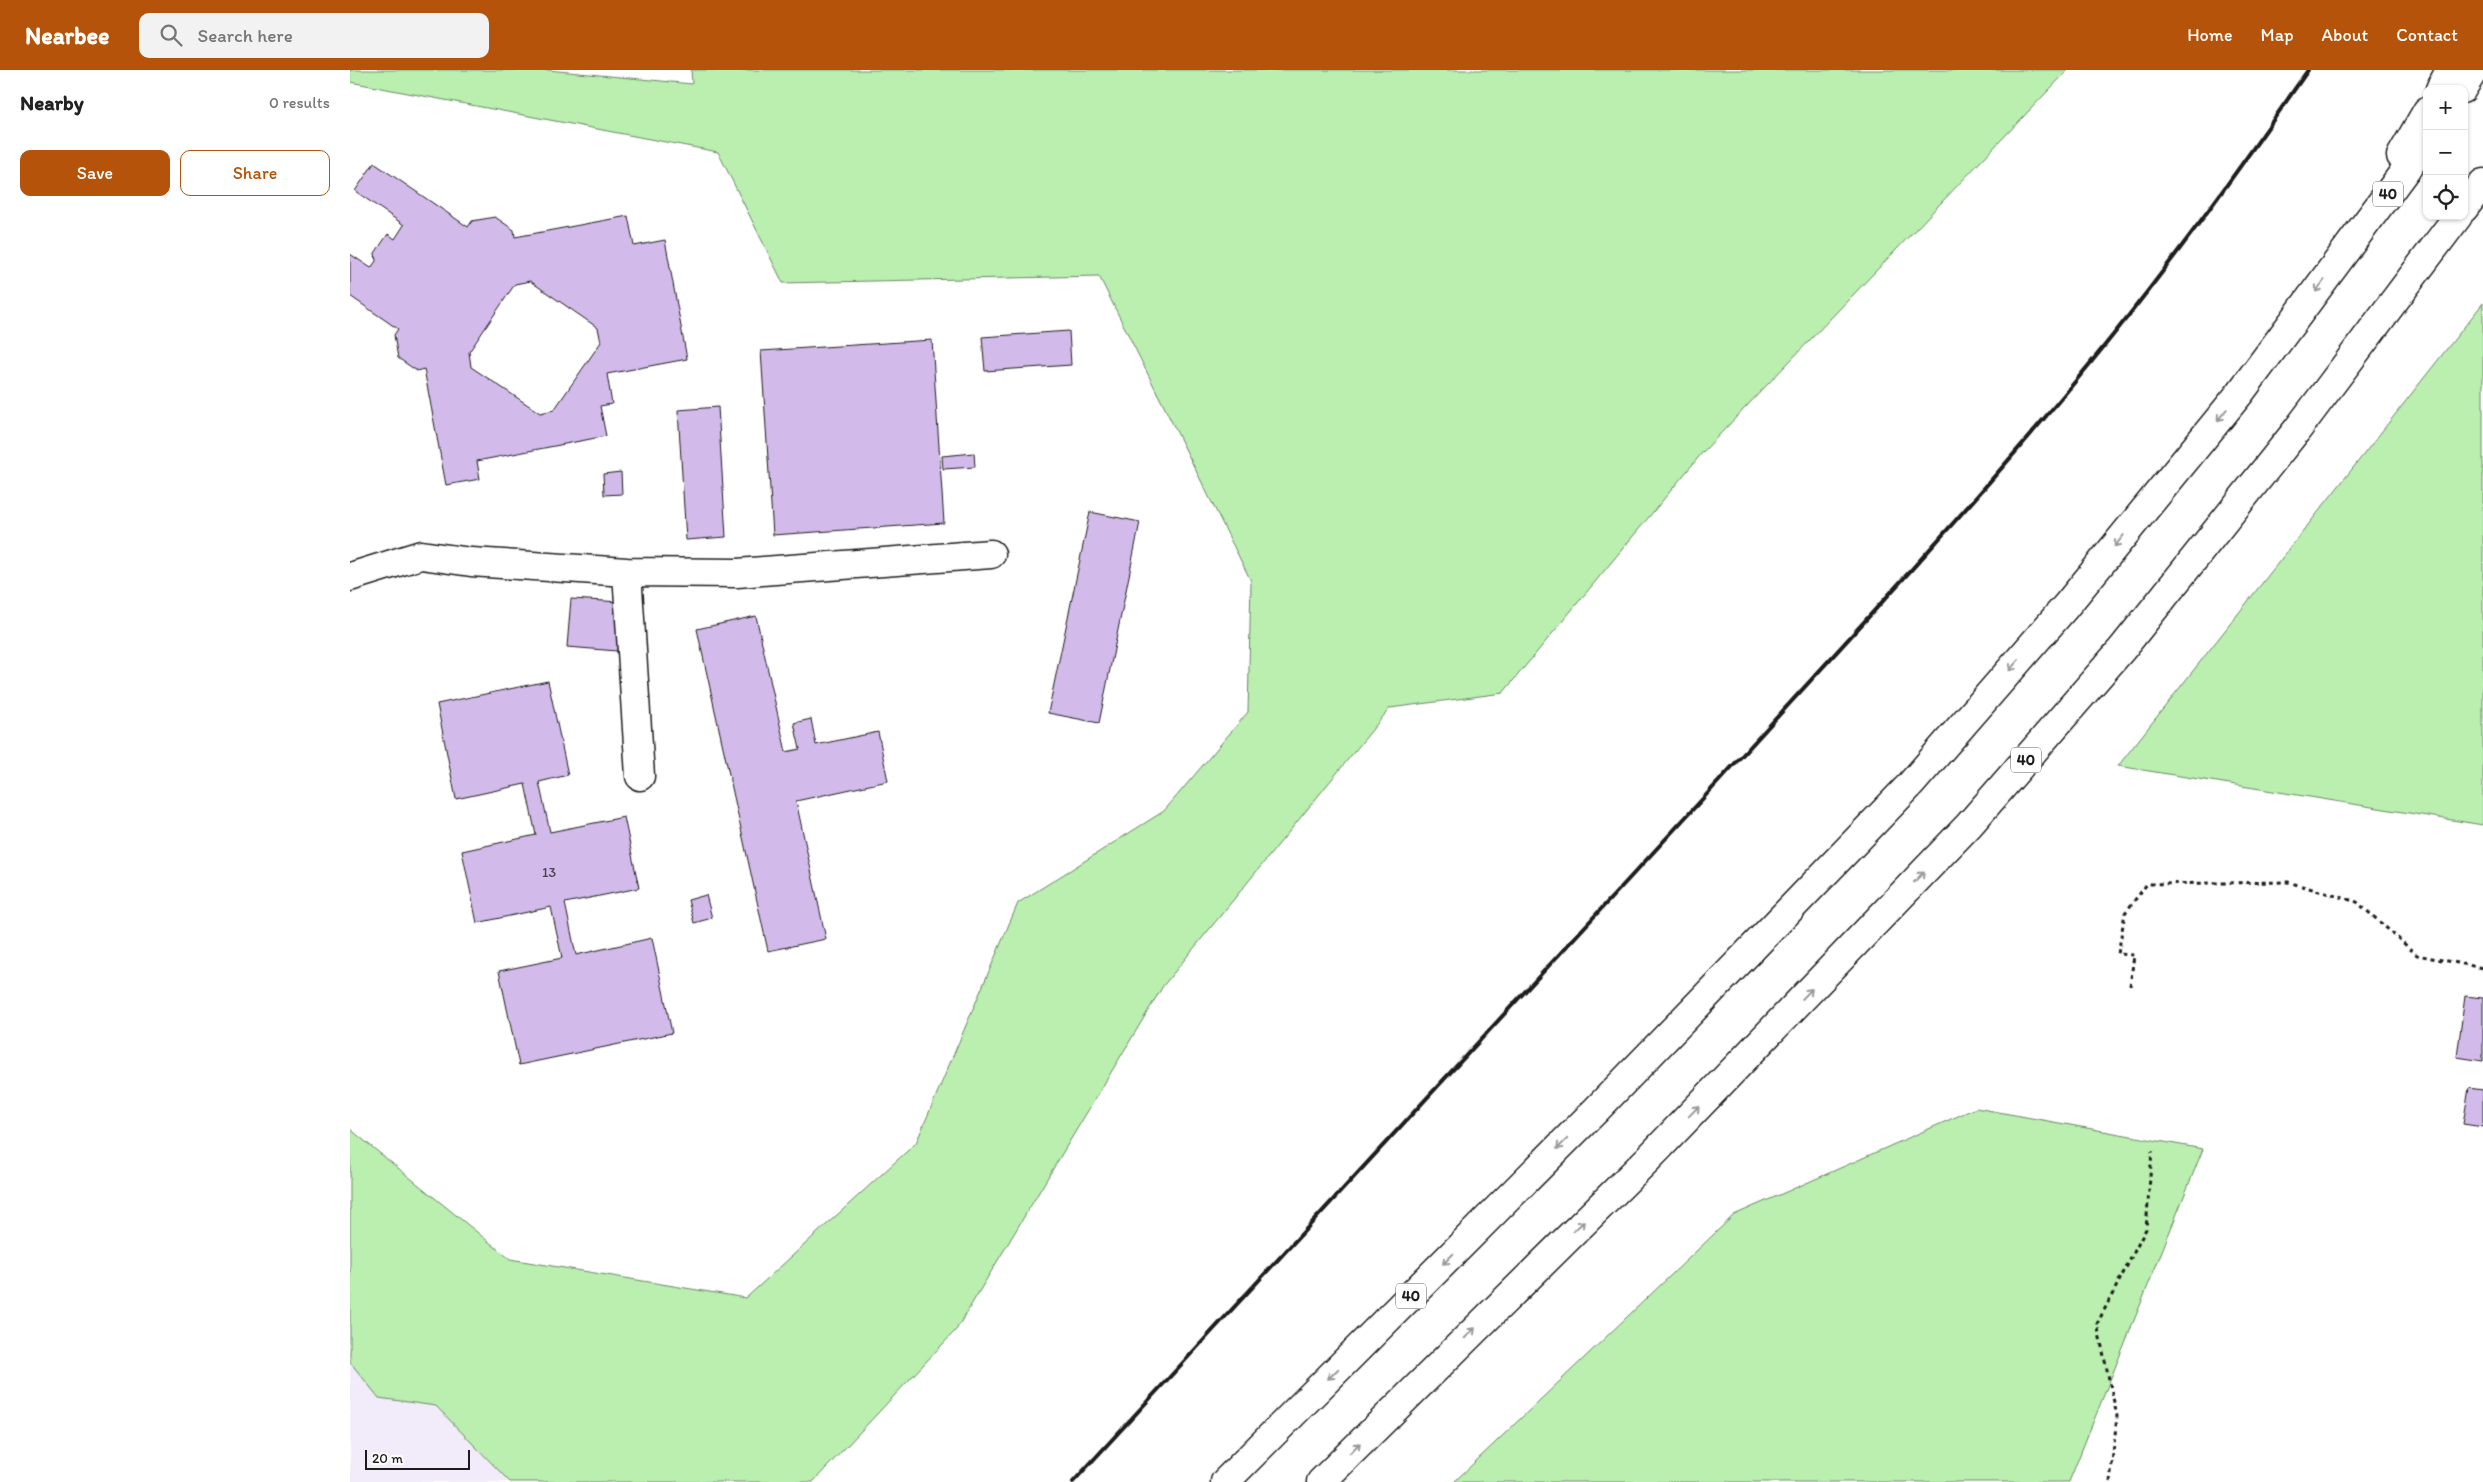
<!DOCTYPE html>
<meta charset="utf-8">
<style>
:root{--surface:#fff;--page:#f2f2f2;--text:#222;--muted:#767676;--line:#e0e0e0;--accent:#b45309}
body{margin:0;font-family:Itim,sans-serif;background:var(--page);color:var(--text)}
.controls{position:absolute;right:15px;top:15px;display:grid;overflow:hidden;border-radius:10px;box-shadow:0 1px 4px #0004}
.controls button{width:45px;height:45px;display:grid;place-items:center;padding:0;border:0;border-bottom:1px solid var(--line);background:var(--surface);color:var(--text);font:25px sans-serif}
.scale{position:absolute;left:15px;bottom:12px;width:105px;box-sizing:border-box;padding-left:5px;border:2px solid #1c1c1c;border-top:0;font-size:14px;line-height:18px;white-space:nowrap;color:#1c1c1c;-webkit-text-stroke:4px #fff;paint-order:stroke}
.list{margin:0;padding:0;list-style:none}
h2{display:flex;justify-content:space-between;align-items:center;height:65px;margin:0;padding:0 20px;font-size:21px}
h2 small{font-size:16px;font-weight:400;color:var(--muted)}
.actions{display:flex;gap:10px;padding:15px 20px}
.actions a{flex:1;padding:11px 0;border:1px solid var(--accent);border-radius:10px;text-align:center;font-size:18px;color:var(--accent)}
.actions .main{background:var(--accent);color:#fff}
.icon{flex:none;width:28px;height:28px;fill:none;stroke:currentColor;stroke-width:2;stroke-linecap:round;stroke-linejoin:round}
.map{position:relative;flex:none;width:2133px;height:1412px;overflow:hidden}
header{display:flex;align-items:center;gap:30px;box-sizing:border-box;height:70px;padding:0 25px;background:var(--accent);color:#fff}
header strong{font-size:24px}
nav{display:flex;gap:28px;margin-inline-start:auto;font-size:18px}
.search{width:350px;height:45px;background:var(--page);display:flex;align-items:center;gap:12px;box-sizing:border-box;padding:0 18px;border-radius:10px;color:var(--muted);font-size:19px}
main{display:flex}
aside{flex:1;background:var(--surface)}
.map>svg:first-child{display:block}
.built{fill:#f2ebf9}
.green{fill:#baefb0;stroke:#6b8666}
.building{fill:#d2bbea;stroke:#1c1c1c;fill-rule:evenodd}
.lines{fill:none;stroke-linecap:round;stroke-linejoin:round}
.minor-casing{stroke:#1c1c1c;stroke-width:31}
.highway-casing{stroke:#1c1c1c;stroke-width:31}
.path{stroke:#1c1c1c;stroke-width:3;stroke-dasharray:4 4;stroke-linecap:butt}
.minor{stroke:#fff;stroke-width:28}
.highway{stroke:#fff;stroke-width:28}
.rail{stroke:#1c1c1c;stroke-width:4}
.oneway{stroke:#999}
.labels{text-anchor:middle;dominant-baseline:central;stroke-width:5;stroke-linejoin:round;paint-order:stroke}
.number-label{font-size:14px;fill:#4a4450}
.shield{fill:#fff;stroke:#606060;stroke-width:1}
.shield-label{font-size:15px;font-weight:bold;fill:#1c1c1c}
</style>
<header>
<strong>Nearbee</strong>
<div class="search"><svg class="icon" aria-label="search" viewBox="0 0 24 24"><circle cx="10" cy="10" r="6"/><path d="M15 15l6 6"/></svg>Search here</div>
<nav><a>Home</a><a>Map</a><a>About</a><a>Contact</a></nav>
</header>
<main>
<aside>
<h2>Nearby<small>0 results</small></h2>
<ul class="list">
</ul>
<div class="actions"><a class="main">Save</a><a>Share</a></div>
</aside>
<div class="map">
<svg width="2133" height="1412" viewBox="0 0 2133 1412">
<rect width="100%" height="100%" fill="#fff"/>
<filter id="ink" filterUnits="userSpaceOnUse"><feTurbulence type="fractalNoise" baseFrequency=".02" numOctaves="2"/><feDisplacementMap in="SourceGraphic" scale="10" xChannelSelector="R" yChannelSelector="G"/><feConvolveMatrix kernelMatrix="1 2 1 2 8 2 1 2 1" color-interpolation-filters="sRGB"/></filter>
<g filter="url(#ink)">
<!-- built -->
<path class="built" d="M0,1292L29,1328L86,1336L160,1412H0Z"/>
<!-- green -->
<path class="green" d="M0,0H198L342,14L341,0H1718L1352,383L1153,623L1040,638L813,916L606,1260L463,1412H160L86,1336L29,1328L0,1292V1059L160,1189L396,1228L566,1073L668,833L814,741L898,642L901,511L749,206L433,213L368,82L0,12Z
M2133,233V755L1768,696Z
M1626,1038L1853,1079L1719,1412H1104L1384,1145Z"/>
<!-- building -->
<path class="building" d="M24,93L118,157L122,151L145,147L164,160L165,167L278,146L284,176L315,170L337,289L257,304L262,334L250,336L256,366L127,391L130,409L96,415L74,299L67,301L48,288L44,265L48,259L0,226V184L21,198L26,191L25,183L38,164L45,169L54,155L5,121ZM180,211L248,258L251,272L204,340L190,343L121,297L119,282L165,214Z
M719,261L721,295L635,301L632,267Z
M582,270L594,453L423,465L411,281Z
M368,337L376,467L336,470L328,340Z
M624,383L625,397L593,399L592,386Z
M271,402L272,424L254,425L253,404Z
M740,442L790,452L749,653L698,643Z
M221,529L271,532L267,581L217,577Z
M406,546L436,682L450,679L444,653L461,649L466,675L528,662L538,711L446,731L476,869L418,881L347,559Z
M198,611L218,705L189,712L200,762L274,747L289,818L215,833L226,885L302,868L322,963L169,995L149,901L212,888L201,837L127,853L112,781L186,765L175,714L106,729L87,634Z
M356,825L362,848L344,853L338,830Z
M2115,926L2133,928V991L2107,987Z
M2119,1018L2133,1020V1057L2113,1054Z"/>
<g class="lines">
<defs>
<path id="minor" d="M277,502L290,706
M0,507L71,485L121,492L277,502L387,503L641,484"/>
<path id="highway" d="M2090,19L2100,0
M2112,19L2124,0
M2051,86L2077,41
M2114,138L2133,113
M875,1412L1247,1039L1561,714L1716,536L1890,323L2077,71
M971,1412L1298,1089L1619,755L1772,579L1947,360L2108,146"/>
</defs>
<!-- minor casing -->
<use href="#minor" class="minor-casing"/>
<!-- highway casing -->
<use href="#highway" class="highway-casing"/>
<!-- path -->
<path class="path" d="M1780,916L1784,885L1768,884L1775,843L1797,814L1938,812L2007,832L2067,885L2133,898
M1760,1412L1767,1346L1747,1254L1796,1159L1802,1081"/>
<!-- minor -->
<use href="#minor" class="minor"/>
<!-- highway -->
<use href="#highway" class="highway"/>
<!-- rail -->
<path class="rail" d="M723,1412C939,1179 1155,946 1369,711C1483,585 1599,462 1708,332C1798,226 1879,114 1958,0"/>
</g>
<!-- one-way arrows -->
<defs><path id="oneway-shaft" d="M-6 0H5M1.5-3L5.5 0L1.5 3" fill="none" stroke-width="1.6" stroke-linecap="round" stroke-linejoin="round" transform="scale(1.25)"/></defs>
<g class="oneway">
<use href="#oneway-shaft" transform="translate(1970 216) rotate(127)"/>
<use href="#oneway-shaft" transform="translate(1872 345) rotate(129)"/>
<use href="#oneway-shaft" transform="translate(1769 471) rotate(129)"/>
<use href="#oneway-shaft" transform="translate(1664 595) rotate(131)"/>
<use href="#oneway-shaft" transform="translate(1569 807) rotate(-46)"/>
<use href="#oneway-shaft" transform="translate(1457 924) rotate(-46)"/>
<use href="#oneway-shaft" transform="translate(1344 1041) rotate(-46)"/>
<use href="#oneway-shaft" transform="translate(1212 1074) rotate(135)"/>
<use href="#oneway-shaft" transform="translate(1229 1156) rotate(-44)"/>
<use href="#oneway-shaft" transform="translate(1098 1189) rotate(135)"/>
<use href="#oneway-shaft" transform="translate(1120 1263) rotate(-45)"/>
<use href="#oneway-shaft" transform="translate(983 1304) rotate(135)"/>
<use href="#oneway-shaft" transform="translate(1005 1378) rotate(-45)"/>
</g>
</g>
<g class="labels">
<!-- number labels -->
<g class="number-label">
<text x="199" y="802">13</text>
</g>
<!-- shield labels -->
<g class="shield">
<rect x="2023" y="111.5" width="30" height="25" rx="4"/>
<rect x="1661" y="677.5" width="30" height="25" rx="4"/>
<rect x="1046" y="1213.5" width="30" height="25" rx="4"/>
</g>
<g class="shield-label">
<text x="2038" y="124">40</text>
<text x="1676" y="690">40</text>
<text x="1061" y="1226">40</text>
</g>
</g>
</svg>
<div class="controls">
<button>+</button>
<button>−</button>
<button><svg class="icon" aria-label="locate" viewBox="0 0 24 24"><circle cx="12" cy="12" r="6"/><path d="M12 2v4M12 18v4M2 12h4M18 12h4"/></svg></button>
</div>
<div class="scale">20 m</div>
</div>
</main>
